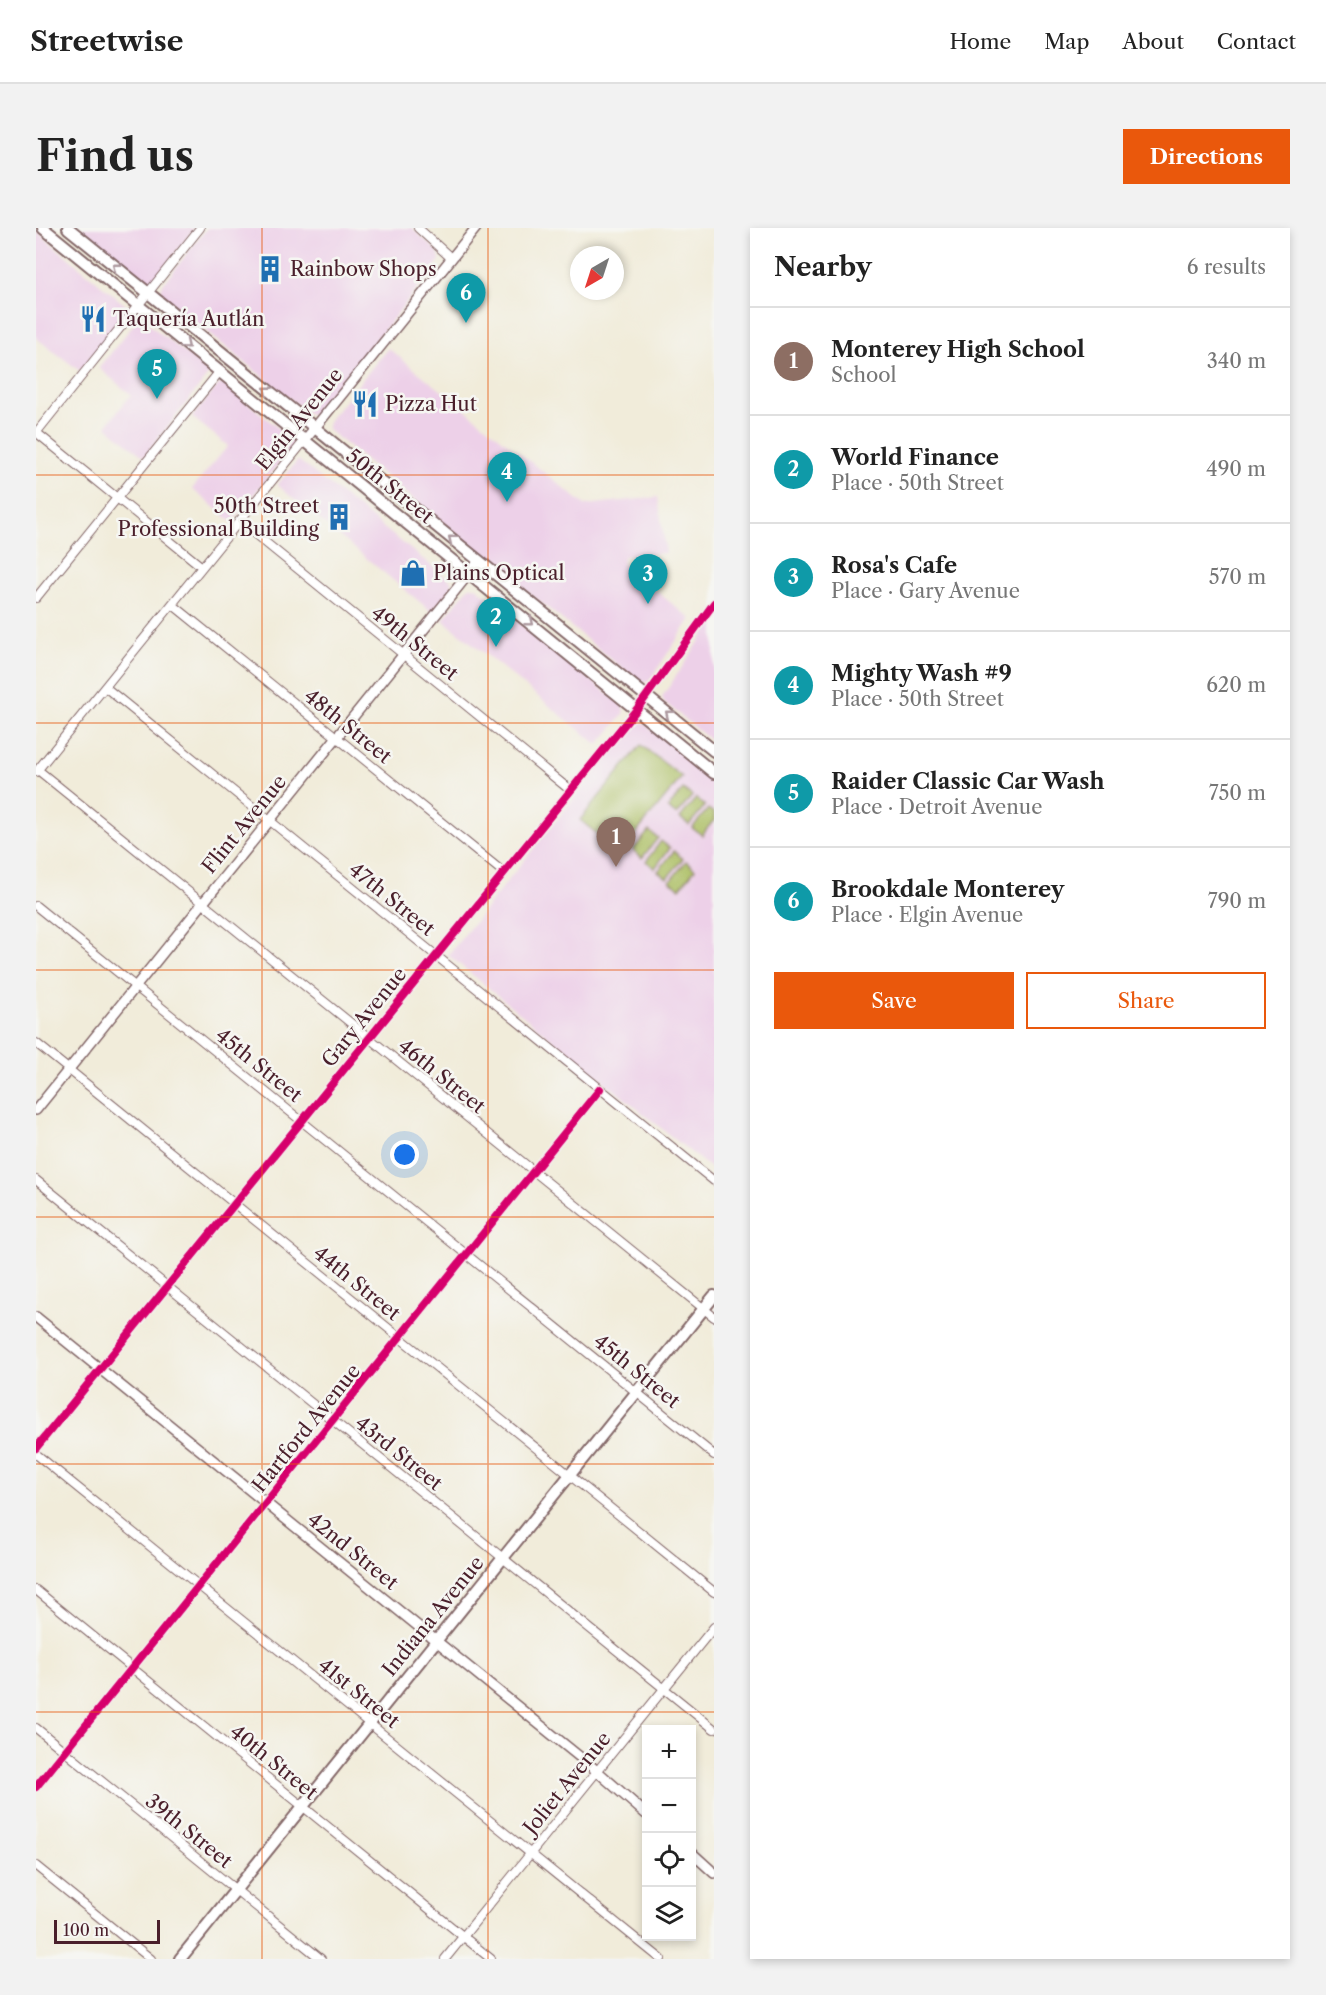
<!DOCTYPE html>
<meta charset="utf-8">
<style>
:root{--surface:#fff;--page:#f2f2f2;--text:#222;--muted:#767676;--line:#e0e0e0;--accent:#ea580c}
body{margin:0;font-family:"Libre Caslon Text",serif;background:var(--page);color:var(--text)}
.controls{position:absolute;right:18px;bottom:18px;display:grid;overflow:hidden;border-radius:0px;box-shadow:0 3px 9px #0003}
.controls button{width:54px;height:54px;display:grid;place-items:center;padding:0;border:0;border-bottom:2px solid var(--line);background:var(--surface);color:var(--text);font:30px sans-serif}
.compass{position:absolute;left:534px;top:18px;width:54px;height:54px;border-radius:50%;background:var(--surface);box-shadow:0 3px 9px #0003;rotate:219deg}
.scale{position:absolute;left:18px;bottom:15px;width:106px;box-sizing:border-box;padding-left:6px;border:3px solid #4a1f2b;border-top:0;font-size:16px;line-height:21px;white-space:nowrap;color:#4a1f2b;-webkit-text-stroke:4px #f6f6f2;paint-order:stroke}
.you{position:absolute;left:369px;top:927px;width:21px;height:21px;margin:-15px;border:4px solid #fff;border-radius:50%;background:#1a73e8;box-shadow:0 0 0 9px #1a73e833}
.badge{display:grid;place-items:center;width:39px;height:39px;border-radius:50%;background:var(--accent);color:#fff;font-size:20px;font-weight:700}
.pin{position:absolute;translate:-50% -50px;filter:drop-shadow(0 2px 3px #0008)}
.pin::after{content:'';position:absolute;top:32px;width:21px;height:18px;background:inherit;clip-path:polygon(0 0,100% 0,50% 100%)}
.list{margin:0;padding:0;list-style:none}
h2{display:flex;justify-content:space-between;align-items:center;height:78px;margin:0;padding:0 24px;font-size:26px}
h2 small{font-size:20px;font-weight:400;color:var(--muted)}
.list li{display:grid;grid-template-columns:39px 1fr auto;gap:18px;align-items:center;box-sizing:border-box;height:108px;padding:0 24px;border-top:2px solid var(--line)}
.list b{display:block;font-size:22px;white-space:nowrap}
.list p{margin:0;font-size:20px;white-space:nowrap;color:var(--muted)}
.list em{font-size:20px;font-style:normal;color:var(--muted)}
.actions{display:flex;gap:12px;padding:18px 24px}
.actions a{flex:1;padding:14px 0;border:2px solid var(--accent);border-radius:0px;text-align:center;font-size:21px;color:var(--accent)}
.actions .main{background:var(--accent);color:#fff}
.icon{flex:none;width:33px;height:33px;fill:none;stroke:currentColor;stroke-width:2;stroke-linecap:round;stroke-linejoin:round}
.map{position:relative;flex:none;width:678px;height:1731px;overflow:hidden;border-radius:0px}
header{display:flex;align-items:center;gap:36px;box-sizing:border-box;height:84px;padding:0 30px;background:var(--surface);border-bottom:2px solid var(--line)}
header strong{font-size:28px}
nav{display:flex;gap:33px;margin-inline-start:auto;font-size:21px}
.intro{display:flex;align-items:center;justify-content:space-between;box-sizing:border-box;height:144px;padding:0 36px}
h1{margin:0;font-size:42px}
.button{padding:15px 27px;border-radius:0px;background:var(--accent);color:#fff;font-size:21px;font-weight:700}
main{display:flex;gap:36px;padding:0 36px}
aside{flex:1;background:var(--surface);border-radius:0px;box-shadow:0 3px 9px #0003}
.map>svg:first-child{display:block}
.built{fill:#edd0e8}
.green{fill:#aabd61;stroke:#7a6e46;stroke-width:1.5}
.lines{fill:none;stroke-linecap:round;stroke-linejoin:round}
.minor-casing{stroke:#846768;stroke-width:10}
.tertiary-casing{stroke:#846768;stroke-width:12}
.secondary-casing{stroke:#846768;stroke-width:14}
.minor{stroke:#fff;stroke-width:8}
.tertiary{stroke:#fff;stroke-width:9}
.secondary{stroke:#fff;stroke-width:10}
.cycleway-casing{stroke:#f6f6f2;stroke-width:11}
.cycleway{stroke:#d6006c;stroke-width:8}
.oneway{stroke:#ae9aa0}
.grid{fill:none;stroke:#e8590c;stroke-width:1.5;stroke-opacity:0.55}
.labels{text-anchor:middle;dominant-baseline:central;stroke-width:5;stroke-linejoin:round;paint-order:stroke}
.poi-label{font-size:20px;fill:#4a1f2b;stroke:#f6f6f2;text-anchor:start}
.street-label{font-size:20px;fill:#4a1f2b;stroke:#f6f6f2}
</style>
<header>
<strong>Streetwise</strong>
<nav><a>Home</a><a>Map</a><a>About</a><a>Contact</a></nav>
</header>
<div class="intro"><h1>Find us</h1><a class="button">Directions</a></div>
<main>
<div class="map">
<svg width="678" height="1731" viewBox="0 0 678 1731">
<rect width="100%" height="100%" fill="#f6f6f2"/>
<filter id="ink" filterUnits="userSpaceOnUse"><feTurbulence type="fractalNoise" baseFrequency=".0167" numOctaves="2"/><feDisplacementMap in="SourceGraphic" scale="12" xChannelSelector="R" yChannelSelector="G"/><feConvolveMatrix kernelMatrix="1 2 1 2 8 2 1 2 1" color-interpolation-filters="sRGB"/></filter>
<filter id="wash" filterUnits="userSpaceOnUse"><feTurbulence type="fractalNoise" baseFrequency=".008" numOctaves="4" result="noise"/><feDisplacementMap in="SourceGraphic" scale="24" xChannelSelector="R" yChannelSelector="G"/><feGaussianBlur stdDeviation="1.35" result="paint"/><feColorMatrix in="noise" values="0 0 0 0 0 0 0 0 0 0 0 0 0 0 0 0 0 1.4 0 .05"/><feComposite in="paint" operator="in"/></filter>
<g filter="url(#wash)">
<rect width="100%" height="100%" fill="#f1ecda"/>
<!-- built -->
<path class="built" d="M42,0H159L119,51L112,54L106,52Z
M171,0H376L402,24L404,32L283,184L274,187L124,66L125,59Z
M0,3L93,80L91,86L44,143L0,110Z
M105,90L171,142L173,146L108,229L70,198L95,167L63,140L101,92Z
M352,120L549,277L622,269L630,325L587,328V336L655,391L613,453L606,455L602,453L292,202L291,196L294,191Z
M183,156L190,157L258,213L257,218L196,294L156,261L192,218L156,189Z
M262,232L416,354V359L396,384L241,257Z
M433,359H440L587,478L588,486L562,517L407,392Z
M677,393H678V515L628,474L626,469Z
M602,494L608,495L678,552V943L412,727L598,496Z"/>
<!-- green -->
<path class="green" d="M605,517L646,549L584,625L544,592Z
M647,561L656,568L641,587L632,580Z
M660,570L669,578L653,597L644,590Z
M672,581L678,585V592L666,607L656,600Z
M613,603L622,610L606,630L597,622Z
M625,613L634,620L619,640L610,633Z
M638,623L647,631L631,650L622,643Z
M650,633L659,641L644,660L634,653Z"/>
</g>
<g filter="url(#ink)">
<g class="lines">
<defs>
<path id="minor" d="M382,0L415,30
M0,205L164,0
M1,205L166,339
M203,293L534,562
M0,370L184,143
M136,376L467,644
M69,459L678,953
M2,542L678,1089
M0,544L269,212
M0,678L678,1227
M0,815L678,1364
M0,952L678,1501
M0,1220L601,481L678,375
M0,1226L625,1731
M0,1362L455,1731
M0,1500L285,1731
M0,1559L564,861
M0,1638L115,1731
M409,1731L678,1399"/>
<path id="tertiary" d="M269,212L440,0
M0,882L443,333
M0,1089L561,1543L610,1586
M656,1625L678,1645"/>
<path id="secondary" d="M7,0L678,545
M32,0L678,523
M144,1731L678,1068"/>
</defs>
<!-- minor casing -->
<use href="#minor" class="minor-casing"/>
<!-- tertiary casing -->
<use href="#tertiary" class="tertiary-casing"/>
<!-- secondary casing -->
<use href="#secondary" class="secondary-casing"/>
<!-- minor -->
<use href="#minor" class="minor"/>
<!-- tertiary -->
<use href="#tertiary" class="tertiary"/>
<!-- secondary -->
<use href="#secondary" class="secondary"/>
<defs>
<path id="cycleway" d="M0,1220L601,481L678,375
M0,1559L564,861"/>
</defs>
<!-- cycleway casing -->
<use href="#cycleway" class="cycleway-casing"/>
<!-- cycleway -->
<use href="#cycleway" class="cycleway"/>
</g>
<!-- one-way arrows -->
<defs><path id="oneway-chevron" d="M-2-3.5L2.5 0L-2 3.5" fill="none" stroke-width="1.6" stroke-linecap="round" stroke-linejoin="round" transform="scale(1.5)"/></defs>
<g class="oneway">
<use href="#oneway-chevron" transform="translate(80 39) rotate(-141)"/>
<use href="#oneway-chevron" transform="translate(150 117) rotate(39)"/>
<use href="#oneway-chevron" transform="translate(231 162) rotate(-141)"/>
<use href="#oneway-chevron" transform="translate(416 311) rotate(-141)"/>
<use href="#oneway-chevron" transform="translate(494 394) rotate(39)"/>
<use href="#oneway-chevron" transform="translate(633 486) rotate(-141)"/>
</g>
</g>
<!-- grid -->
<path class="grid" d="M226,0V1731M452,0V1731M0,247H678M0,495H678M0,742H678M0,989H678M0,1236H678M0,1484H678"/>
<!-- icons -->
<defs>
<symbol id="building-bare" viewBox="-9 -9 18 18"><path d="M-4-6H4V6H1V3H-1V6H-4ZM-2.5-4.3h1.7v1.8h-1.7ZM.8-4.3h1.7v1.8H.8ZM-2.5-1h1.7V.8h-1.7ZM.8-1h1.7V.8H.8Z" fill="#1f6fb2" stroke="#f6f6f2" stroke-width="2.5" paint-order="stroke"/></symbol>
<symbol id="restaurant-bare" viewBox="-9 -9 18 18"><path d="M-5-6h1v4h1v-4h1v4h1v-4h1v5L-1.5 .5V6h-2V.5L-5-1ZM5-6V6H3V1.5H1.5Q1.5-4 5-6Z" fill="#1f6fb2" stroke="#f6f6f2" stroke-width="2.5" paint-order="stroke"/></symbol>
<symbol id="shop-bare" viewBox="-9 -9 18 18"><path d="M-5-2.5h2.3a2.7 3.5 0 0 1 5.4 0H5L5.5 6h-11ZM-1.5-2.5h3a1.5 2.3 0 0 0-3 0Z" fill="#1f6fb2" stroke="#f6f6f2" stroke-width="2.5" paint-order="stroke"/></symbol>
</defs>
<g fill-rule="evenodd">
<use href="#building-bare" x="215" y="22" width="38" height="38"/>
<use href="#restaurant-bare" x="38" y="72" width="38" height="38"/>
<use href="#restaurant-bare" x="310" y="157" width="38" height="38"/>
<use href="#building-bare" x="284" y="270" width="38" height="38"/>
<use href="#shop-bare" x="358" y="326" width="38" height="38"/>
</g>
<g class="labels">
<!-- poi labels -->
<g class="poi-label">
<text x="254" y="41">Rainbow Shops</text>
<text x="77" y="91">Taquería Autlán</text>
<text x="349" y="176">Pizza Hut</text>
<text x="283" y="278" text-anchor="end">50th Street<tspan x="283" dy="23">Professional Building</tspan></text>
<text x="397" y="345">Plains Optical</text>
</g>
<!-- street labels -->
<g class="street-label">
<text transform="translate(263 191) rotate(-51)">Elgin Avenue</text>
<text transform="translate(354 258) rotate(39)">50th Street</text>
<text transform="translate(379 415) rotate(39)">49th Street</text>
<text transform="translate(312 498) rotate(39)">48th Street</text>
<text transform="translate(208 596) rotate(-51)">Flint Avenue</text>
<text transform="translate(356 671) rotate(39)">47th Street</text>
<text transform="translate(328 789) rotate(-51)">Gary Avenue</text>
<text transform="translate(223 837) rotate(39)">45th Street</text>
<text transform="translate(406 848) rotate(39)">46th Street</text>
<text transform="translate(321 1055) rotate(39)">44th Street</text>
<text transform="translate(601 1143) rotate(39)">45th Street</text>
<text transform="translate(270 1200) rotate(-51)">Hartford Avenue</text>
<text transform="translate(363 1225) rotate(39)">43rd Street</text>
<text transform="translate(317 1323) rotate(39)">42nd Street</text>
<text transform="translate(397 1388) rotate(-51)">Indiana Avenue</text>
<text transform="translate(323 1465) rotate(39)">41st Street</text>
<text transform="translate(238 1534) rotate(39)">40th Street</text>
<text transform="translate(531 1555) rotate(-51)">Joliet Avenue</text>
<text transform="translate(153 1603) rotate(39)">39th Street</text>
</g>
</g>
</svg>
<div class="controls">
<button>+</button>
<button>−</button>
<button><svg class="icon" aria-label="locate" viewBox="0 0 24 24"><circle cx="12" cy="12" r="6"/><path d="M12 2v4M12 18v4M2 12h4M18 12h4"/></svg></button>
<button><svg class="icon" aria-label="layers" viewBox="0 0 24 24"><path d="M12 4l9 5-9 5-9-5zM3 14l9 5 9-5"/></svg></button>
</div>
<svg class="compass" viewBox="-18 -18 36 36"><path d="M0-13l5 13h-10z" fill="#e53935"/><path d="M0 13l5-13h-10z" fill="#767676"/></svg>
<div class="scale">100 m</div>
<div class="you"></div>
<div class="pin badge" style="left:580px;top:639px;background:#8d6e63">1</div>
<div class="pin badge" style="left:460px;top:419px;background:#0f9aa8">2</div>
<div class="pin badge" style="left:612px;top:376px;background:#0f9aa8">3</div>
<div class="pin badge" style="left:471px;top:274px;background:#0f9aa8">4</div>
<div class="pin badge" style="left:121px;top:171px;background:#0f9aa8">5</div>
<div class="pin badge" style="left:430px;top:95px;background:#0f9aa8">6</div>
</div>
<aside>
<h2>Nearby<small>6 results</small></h2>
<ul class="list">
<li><span class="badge" style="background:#8d6e63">1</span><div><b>Monterey High School</b><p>School</p></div><em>340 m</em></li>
<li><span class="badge" style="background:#0f9aa8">2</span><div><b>World Finance</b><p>Place · 50th Street</p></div><em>490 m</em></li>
<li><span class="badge" style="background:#0f9aa8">3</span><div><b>Rosa's Cafe</b><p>Place · Gary Avenue</p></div><em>570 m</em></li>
<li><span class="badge" style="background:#0f9aa8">4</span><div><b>Mighty Wash #9</b><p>Place · 50th Street</p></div><em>620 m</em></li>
<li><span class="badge" style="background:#0f9aa8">5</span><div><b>Raider Classic Car Wash</b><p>Place · Detroit Avenue</p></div><em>750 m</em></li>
<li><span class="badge" style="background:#0f9aa8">6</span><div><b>Brookdale Monterey</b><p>Place · Elgin Avenue</p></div><em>790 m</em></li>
</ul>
<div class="actions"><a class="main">Save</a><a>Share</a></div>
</aside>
</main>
